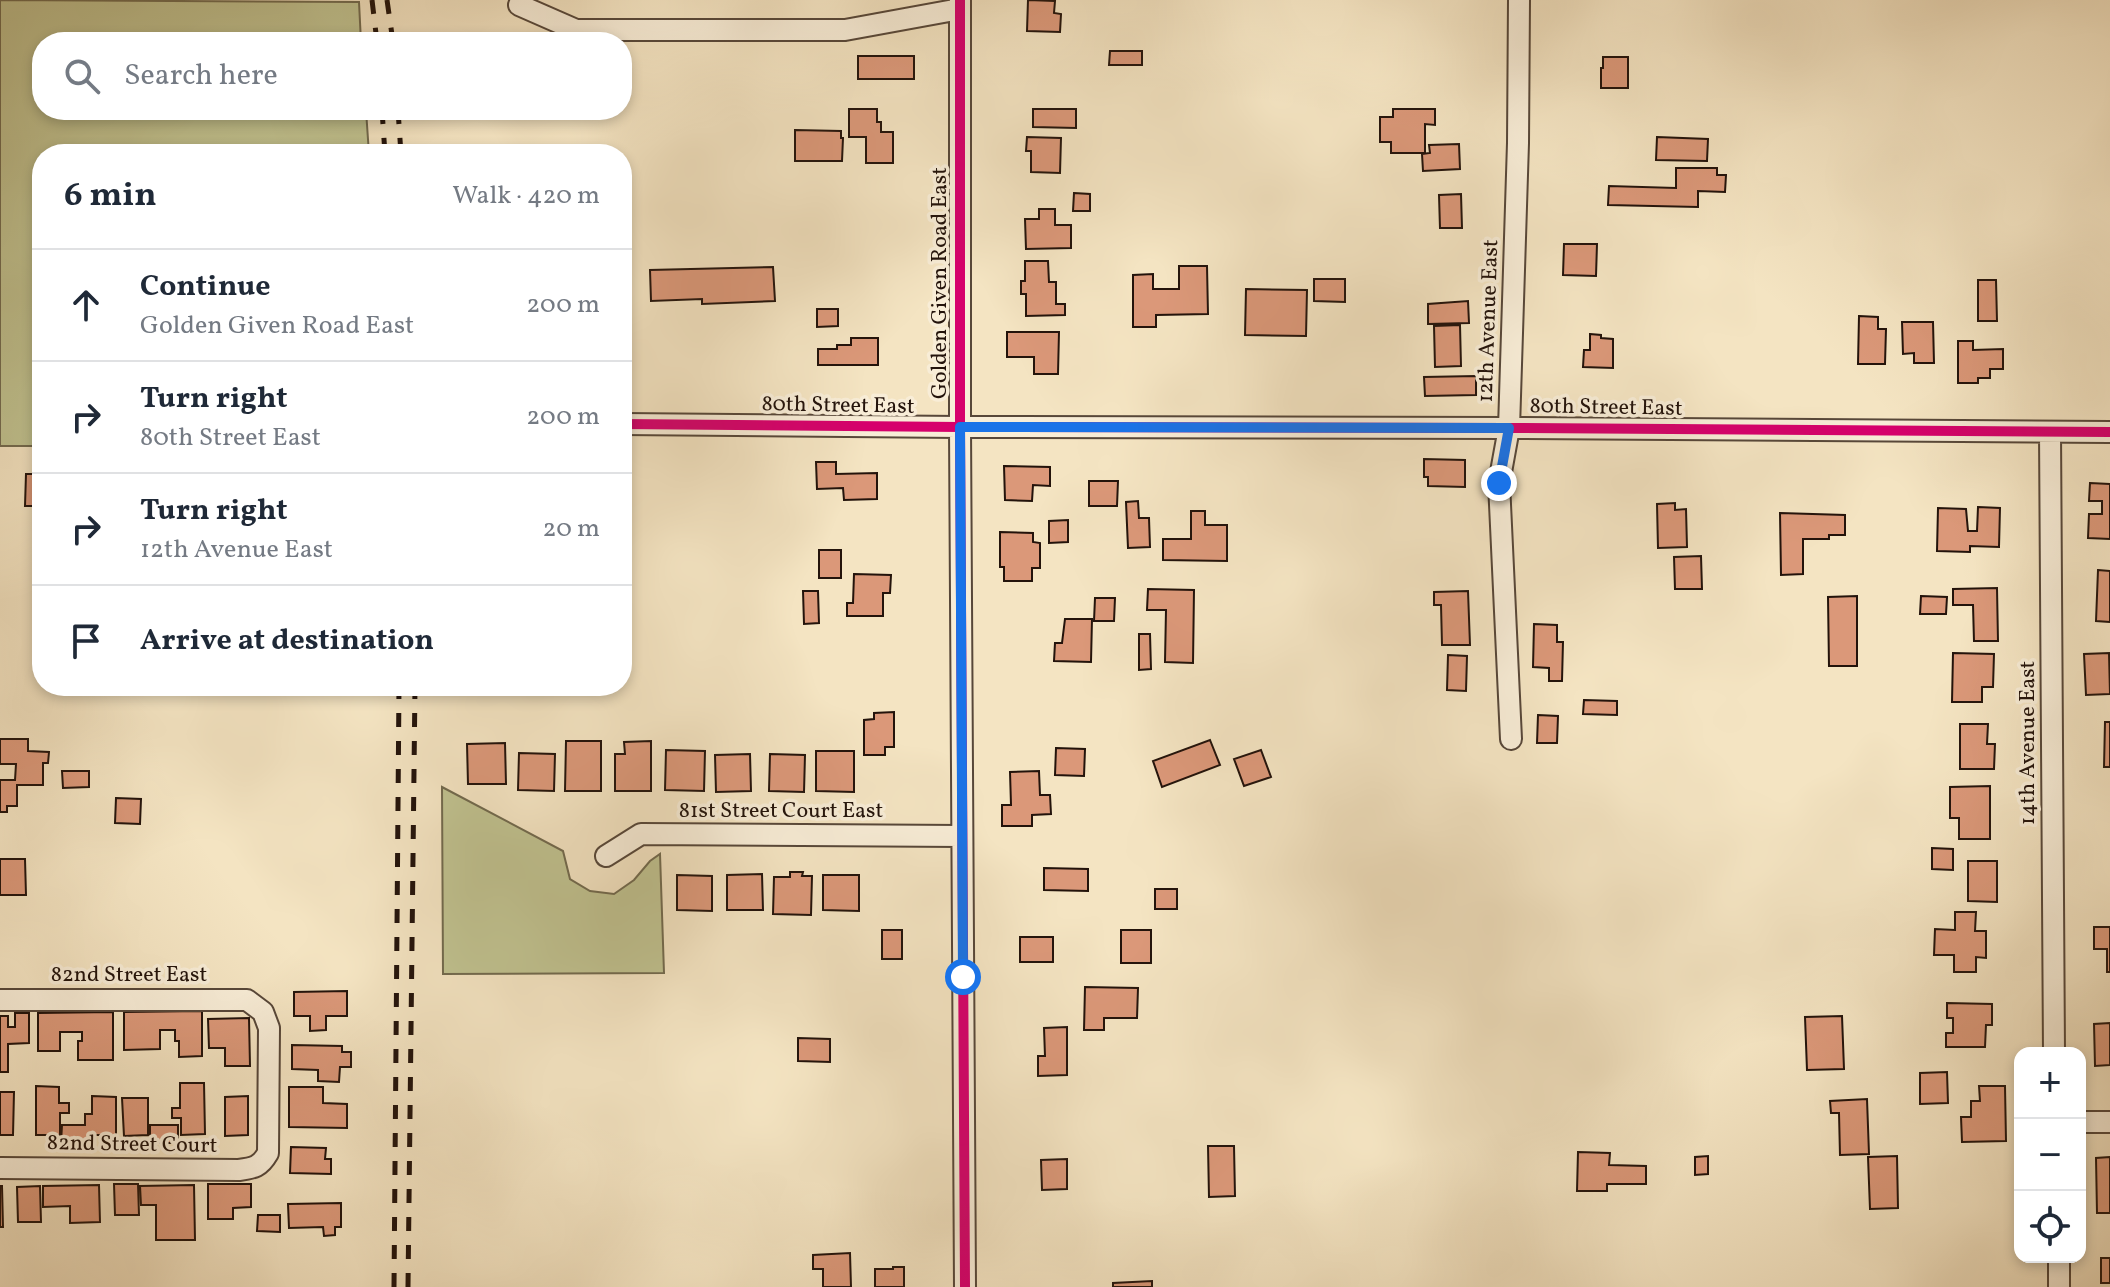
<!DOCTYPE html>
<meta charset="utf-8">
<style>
:root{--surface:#fff;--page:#f6f6f7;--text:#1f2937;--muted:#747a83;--line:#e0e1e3}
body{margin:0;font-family:Vollkorn,serif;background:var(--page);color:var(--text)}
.controls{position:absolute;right:24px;bottom:24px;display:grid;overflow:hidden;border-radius:16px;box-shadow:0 4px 12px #0003}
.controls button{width:72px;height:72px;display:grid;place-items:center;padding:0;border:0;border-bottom:2px solid var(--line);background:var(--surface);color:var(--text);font:40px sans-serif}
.stop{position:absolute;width:24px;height:24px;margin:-18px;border:6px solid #1a73e8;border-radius:50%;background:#fff}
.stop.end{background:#1a73e8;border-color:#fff;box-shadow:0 2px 8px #0008}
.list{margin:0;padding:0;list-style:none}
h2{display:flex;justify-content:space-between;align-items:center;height:104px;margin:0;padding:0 32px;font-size:34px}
h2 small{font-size:26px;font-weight:400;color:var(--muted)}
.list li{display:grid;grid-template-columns:52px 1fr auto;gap:24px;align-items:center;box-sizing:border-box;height:112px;padding:0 32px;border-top:2px solid var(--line)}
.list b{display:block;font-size:30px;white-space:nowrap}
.list p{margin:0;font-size:26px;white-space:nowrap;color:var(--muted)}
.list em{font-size:26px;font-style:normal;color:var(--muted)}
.icon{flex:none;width:44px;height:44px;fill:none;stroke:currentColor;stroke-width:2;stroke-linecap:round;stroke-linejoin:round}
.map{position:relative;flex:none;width:2110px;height:1287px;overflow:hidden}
.search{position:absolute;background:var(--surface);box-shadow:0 4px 12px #0003;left:32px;top:32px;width:600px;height:88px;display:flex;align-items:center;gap:20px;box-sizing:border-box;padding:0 28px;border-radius:32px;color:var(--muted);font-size:30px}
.panel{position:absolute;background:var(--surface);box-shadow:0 4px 12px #0003;left:32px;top:144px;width:600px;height:552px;border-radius:32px}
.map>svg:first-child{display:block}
.green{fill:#c0c290;stroke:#726a4e;stroke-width:2}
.building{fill:#db9879;stroke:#23130b;stroke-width:2}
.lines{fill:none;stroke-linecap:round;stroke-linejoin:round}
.minor-casing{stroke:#574739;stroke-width:24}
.minor{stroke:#f8edd7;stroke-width:20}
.rail{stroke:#23130b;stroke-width:5;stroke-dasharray:14 14;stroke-linecap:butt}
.cycleway-casing{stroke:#f8edd7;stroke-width:15}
.cycleway{stroke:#d6006c;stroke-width:10}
.route{stroke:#1a73e8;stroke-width:10}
.labels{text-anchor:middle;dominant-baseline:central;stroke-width:7;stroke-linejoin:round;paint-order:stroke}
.street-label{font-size:22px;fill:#23130b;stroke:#f8edd7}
</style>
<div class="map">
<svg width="2110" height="1287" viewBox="0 0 2110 1287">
<rect width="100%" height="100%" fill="#f4e4c2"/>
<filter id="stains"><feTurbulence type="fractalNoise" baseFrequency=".0025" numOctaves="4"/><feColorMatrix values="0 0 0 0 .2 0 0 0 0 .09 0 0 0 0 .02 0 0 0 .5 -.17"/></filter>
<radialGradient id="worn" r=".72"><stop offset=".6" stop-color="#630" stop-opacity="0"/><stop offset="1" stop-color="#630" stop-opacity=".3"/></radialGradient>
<!-- green -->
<path class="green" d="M0,0L359,2L361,42H42V110H366L369,154H42V446H0Z
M442,787L563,851L570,879L590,891L614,894L634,880L650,861L660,854L664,973L443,974Z"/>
<!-- building -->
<path class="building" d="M1028,0L1055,1L1054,13L1061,14L1060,32L1027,31Z
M1110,51H1142V65H1109Z
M858,56H914V79H858Z
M1603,57H1628V88H1601V68H1603Z
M849,109H877V122H881V132H893V163H866V137H849Z
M1033,109H1076V128L1033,127Z
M1393,109H1435V125L1425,124V153H1391V142H1380V117H1393Z
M795,130L841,131V138H843L842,161H795Z
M1027,137L1061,138L1060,173L1031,172V151H1026Z
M1657,137L1708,139L1707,161L1656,160Z
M1459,144L1460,169L1423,171L1422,154L1430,153L1429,145Z
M1676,168H1717V175H1726L1725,192L1698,191V207L1608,205L1609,186L1676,188Z
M1074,193L1090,194V211H1073Z
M1461,194L1462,228H1440L1439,195Z
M1039,209H1055V225H1071V248L1026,249L1025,219H1039Z
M1564,244H1597L1596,276L1563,275Z
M1025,261H1048L1049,282H1056V304H1065V315L1026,316V294H1021V281H1025Z
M1179,266H1207L1208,314L1156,315V327H1133V275L1153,274V289H1179Z
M773,267L775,301L702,304V299L651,301L650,270Z
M1314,279H1345V302L1314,301Z
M1978,280H1996L1997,321H1978Z
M1246,289L1307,290L1306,336L1245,335Z
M1468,301L1469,323L1428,324V304Z
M817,309H838V326L817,327Z
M1859,316L1878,317V329H1886L1885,364H1858Z
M1902,322H1933L1934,363H1914V353L1903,354Z
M1460,325L1461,366L1435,367L1434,326Z
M1007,332H1059L1058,374H1034V357H1007Z
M1590,334L1601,335V338L1613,339V368L1583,367L1584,350H1590Z
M851,338H878V365H818V349H837V345H851Z
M1958,341H1973V350L2003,349V369H1990V378H1978V383H1958Z
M1476,376V395L1425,396L1424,377Z
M1424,459L1465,460V487L1428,486V477H1424Z
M816,462H836V474L877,473V499L844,500L843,488L817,489Z
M1004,466L1050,467V486L1033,485L1032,501L1005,500Z
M26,474H42V506H25Z
M1089,481H1118L1117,506H1089Z
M2090,483L2110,484V539L2088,538L2089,514H2102V501H2089Z
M1138,501L1139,518H1149L1150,547L1128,548L1126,502Z
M1675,503V510L1686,509L1687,547L1658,548L1657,504Z
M1978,507L2000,508L1999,547L1970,546V552L1937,551L1938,508L1966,509L1968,531H1977Z
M1191,511H1205V525H1227V561L1163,560V539H1191Z
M1780,513L1845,515V535H1829V539H1803V574L1781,575Z
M1068,520V542L1049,543V521Z
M1000,532L1033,533V542L1040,543V568H1032V581H1004V567H1000Z
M819,550H841V578H819Z
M1701,556L1702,589H1675L1674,557Z
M2098,570L2110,571V622L2096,621Z
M854,574L891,575L890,593H883V616H847V603H853Z
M1997,588L1998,641H1974L1973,605H1953V589Z
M1148,589L1194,590L1193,663L1165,662L1166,610H1147Z
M803,591H818L819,623L804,624Z
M1468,591L1470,645H1442L1441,605H1434V592Z
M1857,596V666H1829L1828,597Z
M1921,596L1947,597L1946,614H1920Z
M1095,598H1115L1114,621H1094Z
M1065,619H1092L1091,662L1054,661L1055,643H1062Z
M1534,624L1557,625V642H1563L1562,681H1549V668L1533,667Z
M1139,634H1150L1151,669L1139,670Z
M1953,653L1994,654L1993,687H1982V702H1952Z
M2109,653L2110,694L2086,695L2084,654Z
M1448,655L1467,656L1466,691L1447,690Z
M1584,700L1617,701V715L1583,714Z
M894,712V747H885V755H864V720L874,719V713Z
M1538,715L1558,716L1557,743H1537Z
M2105,722H2110V767H2104Z
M1960,724H1988L1987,744H1995L1994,769H1960Z
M0,739H28V751L49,752L48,763H43V785H17V806H7V812H0V780H15L16,764H0Z
M1210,740L1220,765L1162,787L1153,761Z
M566,741H601V791H565Z
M651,741V791H615V754H625L624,742Z
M505,743L506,784H468L467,744Z
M1056,748L1085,749L1084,776L1055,775Z
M666,750L705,751L704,791L665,790Z
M1261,750L1271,777L1244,786L1234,759Z
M816,751H854V792L816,791Z
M519,753L555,754L554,791L518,790Z
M750,754L751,791L716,792L715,755Z
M770,754L805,755L804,792L769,791Z
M62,771H89V787L63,788Z
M1039,771L1040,795H1050L1051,814L1032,815V826H1002V805H1011L1010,772Z
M1990,786V839H1959V818H1950V787Z
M116,798L141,799L140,824L115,823Z
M1932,848L1953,849V870L1932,869Z
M0,859H25L26,895H0Z
M1968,861H1997V902L1968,901Z
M1044,868L1088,869V891L1044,890Z
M790,872H803L802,876H812L811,915L773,914L774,877H790Z
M762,874L763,910H727V875Z
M677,875L712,876V911L677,910Z
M823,875H859V911L823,910Z
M1155,889H1177V909H1155Z
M1955,912H1976L1975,931H1986V958L1976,957V972H1954V955H1934L1935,929L1955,930Z
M2094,927H2110V972H2107V949H2094Z
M882,930H902V959H882Z
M1121,930H1151V963H1121Z
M1020,937H1053V962H1020Z
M1085,987L1138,988L1137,1018H1104V1030H1084Z
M347,991V1016H326V1030L310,1031V1016H294V992Z
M1947,1003L1992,1004V1025H1986L1985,1047H1946V1033H1953V1018H1947Z
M202,1011V1056L179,1057V1041H175V1030H160V1049L124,1050V1012Z
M113,1012V1060H78V1041H82V1032H60V1051H38V1013Z
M15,1013H29V1043L8,1044V1072H0V1016H8V1027H15Z
M1842,1016L1844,1069L1807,1070L1805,1017Z
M249,1018L250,1066H225V1048H209L208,1019Z
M2110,1023V1065L2095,1066L2094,1024Z
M1067,1027V1075L1038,1076V1056H1045L1044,1028Z
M798,1038L830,1039V1062L798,1061Z
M292,1045L342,1046V1052H351V1067H340L339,1082L318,1081V1070L292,1069Z
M1947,1072L1948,1103L1920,1104V1073Z
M180,1083H204L205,1134L181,1135V1118H172V1108H180Z
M36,1086L59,1087V1103H69V1113H60V1135H36Z
M1979,1086H2005L2006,1141L1962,1142L1961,1117H1971V1101H1980Z
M289,1087H323V1103L347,1104V1128L289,1127Z
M0,1092H14L13,1135H0Z
M92,1096L116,1097V1135H90V1143H61L62,1125H85V1114H92Z
M248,1096V1135L225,1136V1097Z
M122,1098H148V1135L124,1136Z
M1867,1099L1869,1154L1840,1155L1839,1113H1831L1830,1101Z
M150,1125H178V1143H150Z
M1208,1146H1234L1235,1196L1209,1197Z
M291,1147L326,1148L325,1159H331V1174L290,1173Z
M1578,1152L1610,1153L1609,1165L1646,1166V1184H1607V1191H1577Z
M1708,1156V1174L1695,1175V1157Z
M1897,1156L1898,1208L1870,1209L1868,1157Z
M2110,1157V1213H2097L2096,1158Z
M1067,1159V1189L1042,1190L1041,1160Z
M114,1184H138L139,1215H115Z
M208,1184H251V1207L233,1208V1219H208Z
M99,1185L100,1222L70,1223V1206L43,1207V1186Z
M194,1185L195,1240H156V1205H141L140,1186Z
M0,1186H2L3,1227H0Z
M40,1186L41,1222H18L17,1187Z
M341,1203V1227H335V1235L324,1236L323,1227L289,1228L288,1204Z
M258,1215H280V1232L257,1231Z
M850,1253L851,1287H823V1269H813V1255Z
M2101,1258H2110V1283H2101Z
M893,1267H904V1287H875V1269H893Z
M1152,1281V1287H1113V1283Z"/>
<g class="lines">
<defs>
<path id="minor" d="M960,0V427L965,1287
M519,5L576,30H845L960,9
M622,424L960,427L1509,428L2110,432
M2050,432L2054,1053
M1511,739L1499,483L1509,428L1518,143L1519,0
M606,856L641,834L962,836
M0,1000H247L263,1012L269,1028L268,1153C260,1167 254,1168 239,1170L0,1168
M2080,1122H2110
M2059,1257V1287"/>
</defs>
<!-- minor casing -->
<use href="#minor" class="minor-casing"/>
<!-- minor -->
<use href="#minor" class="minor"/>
<!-- rail -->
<path class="rail" d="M372,0L377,42
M387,0L393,42
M382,110L385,154
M398,110L401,154
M394,1287L399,686
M408,1287L415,686"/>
<defs>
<path id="cycleway" d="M960,0V427L965,1287
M622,424L960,427L1509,428L2110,432"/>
</defs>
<!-- cycleway casing -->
<use href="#cycleway" class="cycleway-casing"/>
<!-- cycleway -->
<use href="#cycleway" class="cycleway"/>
</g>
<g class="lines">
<!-- route -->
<path class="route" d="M963,977L960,427L1509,428L1499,483"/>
</g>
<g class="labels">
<!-- street labels -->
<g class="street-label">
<text transform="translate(940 283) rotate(-90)">Golden Given Road East</text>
<text transform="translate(1489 321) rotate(-88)">12th Avenue East</text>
<text transform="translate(838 406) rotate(1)">80th Street East</text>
<text transform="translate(1606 408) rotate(1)">80th Street East</text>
<text transform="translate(2028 743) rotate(-90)">14th Avenue East</text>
<text x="781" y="811">81st Street Court East</text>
<text x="129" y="975">82nd Street East</text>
<text transform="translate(132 1145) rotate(1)">82nd Street Court</text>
</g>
</g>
<rect width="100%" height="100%" filter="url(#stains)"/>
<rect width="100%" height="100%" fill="url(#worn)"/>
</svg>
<div class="controls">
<button>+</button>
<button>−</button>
<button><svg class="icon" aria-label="locate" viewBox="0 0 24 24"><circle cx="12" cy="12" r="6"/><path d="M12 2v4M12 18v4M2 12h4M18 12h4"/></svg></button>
</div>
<div class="stop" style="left:963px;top:977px"></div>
<div class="stop end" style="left:1499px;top:483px"></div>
<div class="search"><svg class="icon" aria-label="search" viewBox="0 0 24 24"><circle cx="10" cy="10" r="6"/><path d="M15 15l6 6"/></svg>Search here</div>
<section class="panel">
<h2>6 min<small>Walk · 420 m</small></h2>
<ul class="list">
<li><svg class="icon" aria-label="ahead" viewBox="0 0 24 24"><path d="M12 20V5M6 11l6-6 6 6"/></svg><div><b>Continue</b><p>Golden Given Road East</p></div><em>200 m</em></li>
<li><svg class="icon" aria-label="right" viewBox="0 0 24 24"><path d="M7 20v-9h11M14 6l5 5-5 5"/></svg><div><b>Turn right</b><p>80th Street East</p></div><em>200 m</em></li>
<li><svg class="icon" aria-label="right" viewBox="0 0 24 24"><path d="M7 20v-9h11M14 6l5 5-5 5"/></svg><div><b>Turn right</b><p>12th Avenue East</p></div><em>20 m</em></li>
<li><svg class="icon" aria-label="arrive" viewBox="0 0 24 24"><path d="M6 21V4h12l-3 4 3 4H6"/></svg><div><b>Arrive at destination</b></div></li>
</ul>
</section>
</div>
